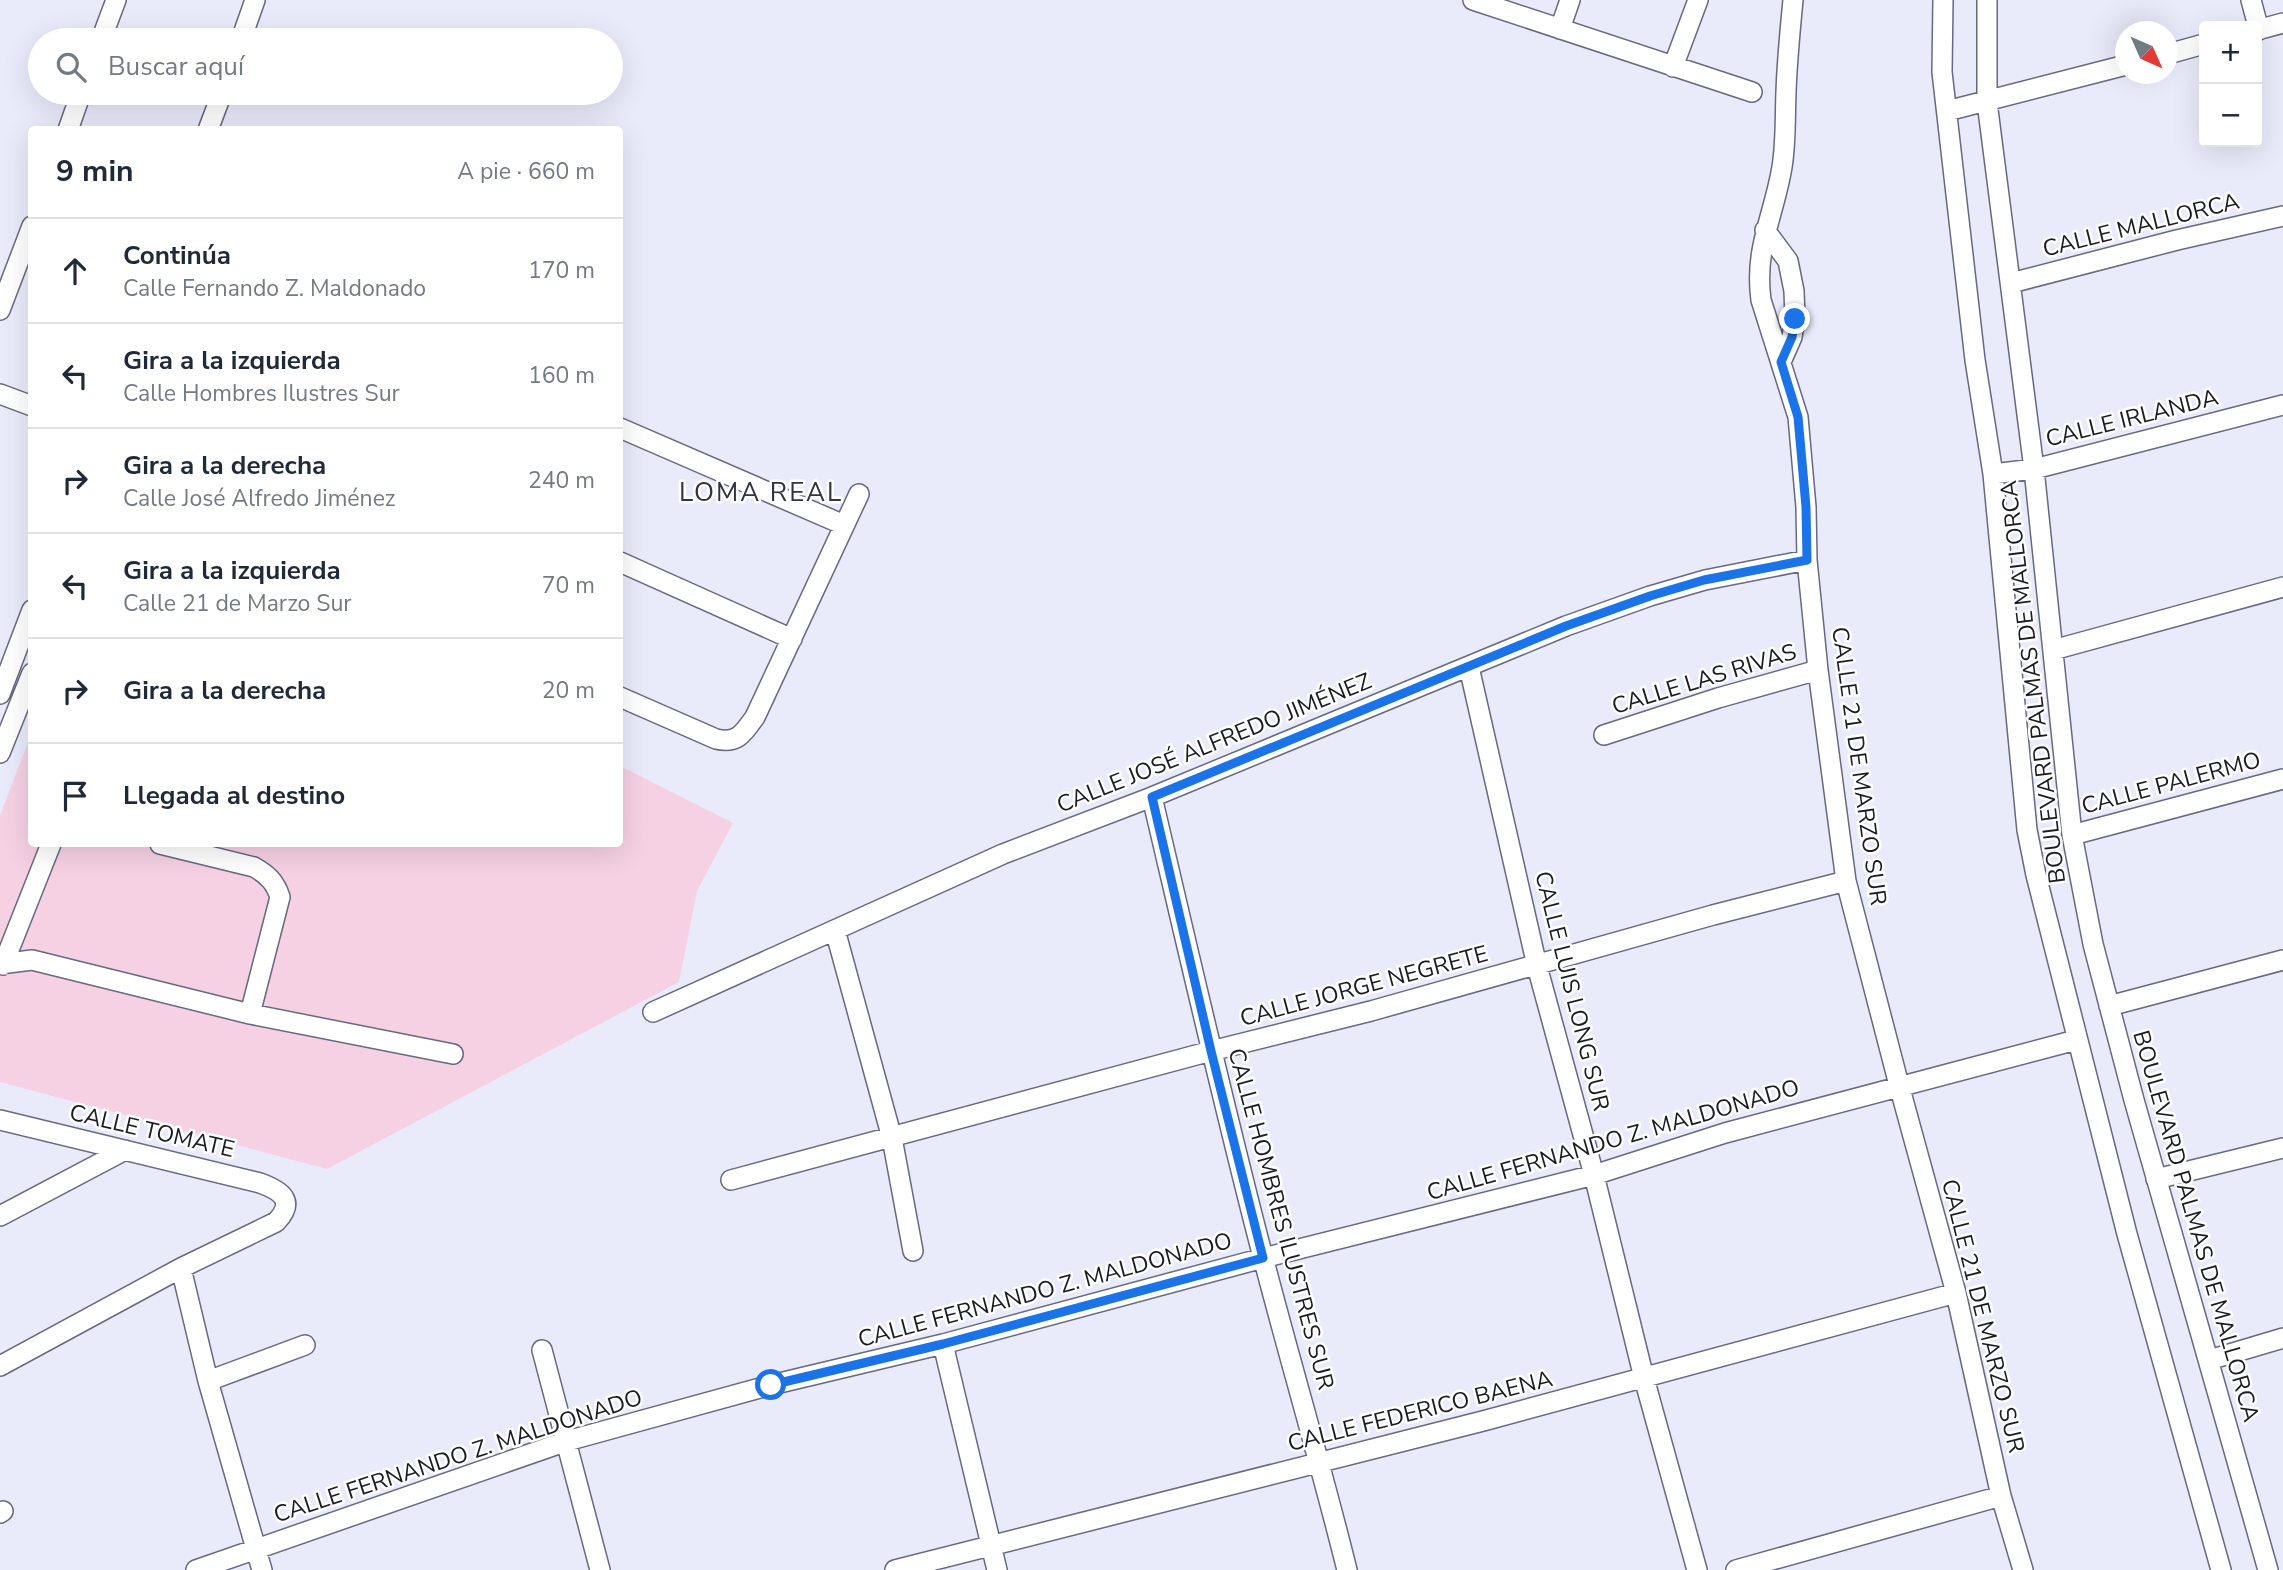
<!DOCTYPE html>
<html lang="es">
<meta charset="utf-8">
<style>
:root{--surface:#fff;--page:#f6f6f7;--text:#1f2937;--muted:#747a83;--line:#e0e1e3}
body{margin:0;font-family:"Nunito Sans",sans-serif;background:var(--page);color:var(--text)}
.controls{position:absolute;right:21px;top:21px;display:grid;overflow:hidden;border-radius:7px;box-shadow:0 7px 28px #0002}
.controls button{width:63px;height:63px;display:grid;place-items:center;padding:0;border:0;border-bottom:2px solid var(--line);background:var(--surface);color:var(--text);font:35px sans-serif}
.compass{position:absolute;left:2115px;top:21px;width:63px;height:63px;border-radius:50%;background:var(--surface);box-shadow:0 7px 28px #0002;rotate:135deg}
.stop{position:absolute;width:21px;height:21px;margin:-16px;border:5px solid #1a73e8;border-radius:50%;background:#fff}
.stop.end{background:#1a73e8;border-color:#fff;box-shadow:0 2px 7px #0008}
.list{margin:0;padding:0;list-style:none}
h2{display:flex;justify-content:space-between;align-items:center;height:91px;margin:0;padding:0 28px;font-size:30px}
h2 small{font-size:23px;font-weight:400;color:var(--muted)}
.list li{display:grid;grid-template-columns:46px 1fr auto;gap:21px;align-items:center;box-sizing:border-box;height:105px;padding:0 28px;border-top:2px solid var(--line)}
.list b{display:block;font-size:26px;white-space:nowrap}
.list p{margin:0;font-size:23px;white-space:nowrap;color:var(--muted)}
.list em{font-size:23px;font-style:normal;color:var(--muted)}
.icon{flex:none;width:38px;height:38px;fill:none;stroke:currentColor;stroke-width:2;stroke-linecap:round;stroke-linejoin:round}
.map{position:relative;flex:none;width:2283px;height:1570px;overflow:hidden}
.search{position:absolute;background:var(--surface);box-shadow:0 7px 28px #0002;left:28px;top:28px;width:595px;height:77px;display:flex;align-items:center;gap:18px;box-sizing:border-box;padding:0 24px;border-radius:38px;color:var(--muted);font-size:26px}
.panel{position:absolute;background:var(--surface);box-shadow:0 7px 28px #0002;left:28px;top:126px;width:595px;height:721px;border-radius:7px}
.map>svg:first-child{display:block}
.green{fill:#f5d1e3}
.lines{fill:none;stroke-linecap:round;stroke-linejoin:round}
.street-casing{stroke:#66697f;stroke-width:22}
.street{stroke:#fff;stroke-width:19}
.route{stroke:#1a73e8;stroke-width:9}
.labels{text-anchor:middle;dominant-baseline:central;stroke-width:5;stroke-linejoin:round;paint-order:stroke}
.street-label{font-size:23px;fill:#191a23;stroke:#fff}
.quarter-label{font-size:26px;letter-spacing:2px;fill:#303246;stroke:#fff}
</style>
<div class="map">
<svg width="2283" height="1570" viewBox="0 0 2283 1570">
<rect width="100%" height="100%" fill="#e9ebfb"/>
<!-- green -->
<path class="green" d="M31,735L32,844H620V766L733,823L697,891L679,982L327,1169L0,1082V815Z"/>
<g class="lines">
<defs>
<path id="street" d="M1473,0L1752,92
M1793,0C1790,31 1787,61 1786,92C1785,117 1786,143 1782,167C1774,216 1754,248 1761,300L1798,417L1806,507L1807,560L1818,670L1846,881L1899,1085L1956,1293L2001,1496L2023,1570
M1943,0L1942,72L1975,360L1993,474L2027,830L2036,875L2127,1234L2221,1570
M1987,0V102L2034,469L2072,835L2093,944L2134,1100L2268,1570
M2251,0L2259,30
M1560,29L1570,0
M2257,30L2283,23
M101,40L116,0
M241,40L255,0
M2168,54L2204,44
M1673,67L1698,0
M1947,111L2126,65
M68,130L81,93
M208,130L222,93
M1765,230L1788,261L1794,291L1795,319L1792,337L1781,362
M2011,283L2177,240L2283,216
M0,310L32,226
M0,394L32,406
M620,428L844,525
M1993,474L2034,469L2283,405
M620,562L792,639
M2053,650L2283,587
M1469,667L1537,966L1594,1175L1644,1378L1697,1570
M0,694L32,610
M620,697L716,739C737,744 743,734 755,717L859,494
M1604,735L1718,698L1818,670
M0,753L32,673
M1152,797C1188,950 1223,1104 1263,1257C1290,1361 1321,1465 1347,1570
M2072,835L2283,779
M160,844L254,867C268,875 275,882 280,897L250,1014
M835,930L892,1138L913,1251
M0,964L32,960L250,1014L453,1054
M3,965L51,844
M2109,1006L2283,960
M653,1012L1003,854L1152,797L1566,626L1650,596L1705,580L1807,560
M0,1120L260,1183C282,1191 296,1201 276,1222L181,1268L0,1366
M2156,1179L2283,1148
M731,1180L1211,1051L1371,1011L1713,915L1846,881
M0,1216L125,1150
M181,1268L208,1381L262,1570
M943,1344L997,1570
M542,1350L600,1570
M2209,1360L2283,1338
M208,1381L305,1345
M0,1513L3,1511
M196,1570L567,1441L771,1385L943,1344L1263,1258L1594,1175L1725,1133L2076,1040
M895,1570L1483,1421L1956,1293
M1736,1570L2001,1496"/>
</defs>
<!-- street casing -->
<use href="#street" class="street-casing"/>
<!-- street -->
<use href="#street" class="street"/>
</g>
<g class="lines">
<!-- route -->
<path class="route" d="M771,1385L943,1344L1263,1258L1211,1051L1152,797L1566,626L1650,596L1704,580L1807,560L1806,507L1798,417L1781,362L1792,337L1795,319"/>
</g>
<g class="labels">
<!-- street labels -->
<g class="street-label">
<text transform="translate(2141 225) rotate(-14)">CALLE MALLORCA</text>
<text transform="translate(2132 418) rotate(-14)">CALLE IRLANDA</text>
<text transform="translate(1704 679) rotate(-17)">CALLE LAS RIVAS</text>
<text transform="translate(2033 682) rotate(-97)">BOULEVARD PALMAS DE MALLORCA</text>
<text transform="translate(1214 743) rotate(-22)">CALLE JOSÉ ALFREDO JIMÉNEZ</text>
<text transform="translate(1859 766) rotate(82)">CALLE 21 DE MARZO SUR</text>
<text transform="translate(2171 783) rotate(-15)">CALLE PALERMO</text>
<text transform="translate(1364 986) rotate(-15)">CALLE JORGE NEGRETE</text>
<text transform="translate(1572 991) rotate(76)">CALLE LUIS LONG SUR</text>
<text transform="translate(152 1131) rotate(13)">CALLE TOMATE</text>
<text transform="translate(1613 1140) rotate(-16)">CALLE FERNANDO Z. MALDONADO</text>
<text transform="translate(1281 1219) rotate(75)">CALLE HOMBRES ILUSTRES SUR</text>
<text transform="translate(2196 1226) rotate(74)">BOULEVARD PALMAS DE MALLORCA</text>
<text transform="translate(1045 1290) rotate(-15)">CALLE FERNANDO Z. MALDONADO</text>
<text transform="translate(1983 1316) rotate(76)">CALLE 21 DE MARZO SUR</text>
<text transform="translate(1420 1411) rotate(-14)">CALLE FEDERICO BAENA</text>
<text transform="translate(458 1456) rotate(-18)">CALLE FERNANDO Z. MALDONADO</text>
</g>
<!-- quarter labels -->
<g class="quarter-label">
<text x="761" y="492">LOMA REAL</text>
</g>
</g>
</svg>
<div class="controls">
<button>+</button>
<button>−</button>
</div>
<svg class="compass" viewBox="-18 -18 36 36"><path d="M0-13l5 13h-10z" fill="#e53935"/><path d="M0 13l5-13h-10z" fill="#747a83"/></svg>
<div class="stop" style="left:771px;top:1385px"></div>
<div class="stop end" style="left:1795px;top:319px"></div>
<div class="search"><svg class="icon" aria-label="search" viewBox="0 0 24 24"><circle cx="10" cy="10" r="6"/><path d="M15 15l6 6"/></svg>Buscar aquí</div>
<section class="panel">
<h2>9 min<small>A pie · 660 m</small></h2>
<ul class="list">
<li><svg class="icon" aria-label="ahead" viewBox="0 0 24 24"><path d="M12 20V5M6 11l6-6 6 6"/></svg><div><b>Continúa</b><p>Calle Fernando Z. Maldonado</p></div><em>170 m</em></li>
<li><svg class="icon" aria-label="left" viewBox="0 0 24 24"><path d="M17 20v-9H6M10 6l-5 5 5 5"/></svg><div><b>Gira a la izquierda</b><p>Calle Hombres Ilustres Sur</p></div><em>160 m</em></li>
<li><svg class="icon" aria-label="right" viewBox="0 0 24 24"><path d="M7 20v-9h11M14 6l5 5-5 5"/></svg><div><b>Gira a la derecha</b><p>Calle José Alfredo Jiménez</p></div><em>240 m</em></li>
<li><svg class="icon" aria-label="left" viewBox="0 0 24 24"><path d="M17 20v-9H6M10 6l-5 5 5 5"/></svg><div><b>Gira a la izquierda</b><p>Calle 21 de Marzo Sur</p></div><em>70 m</em></li>
<li><svg class="icon" aria-label="right" viewBox="0 0 24 24"><path d="M7 20v-9h11M14 6l5 5-5 5"/></svg><div><b>Gira a la derecha</b></div><em>20 m</em></li>
<li><svg class="icon" aria-label="arrive" viewBox="0 0 24 24"><path d="M6 21V4h12l-3 4 3 4H6"/></svg><div><b>Llegada al destino</b></div></li>
</ul>
</section>
</div>
